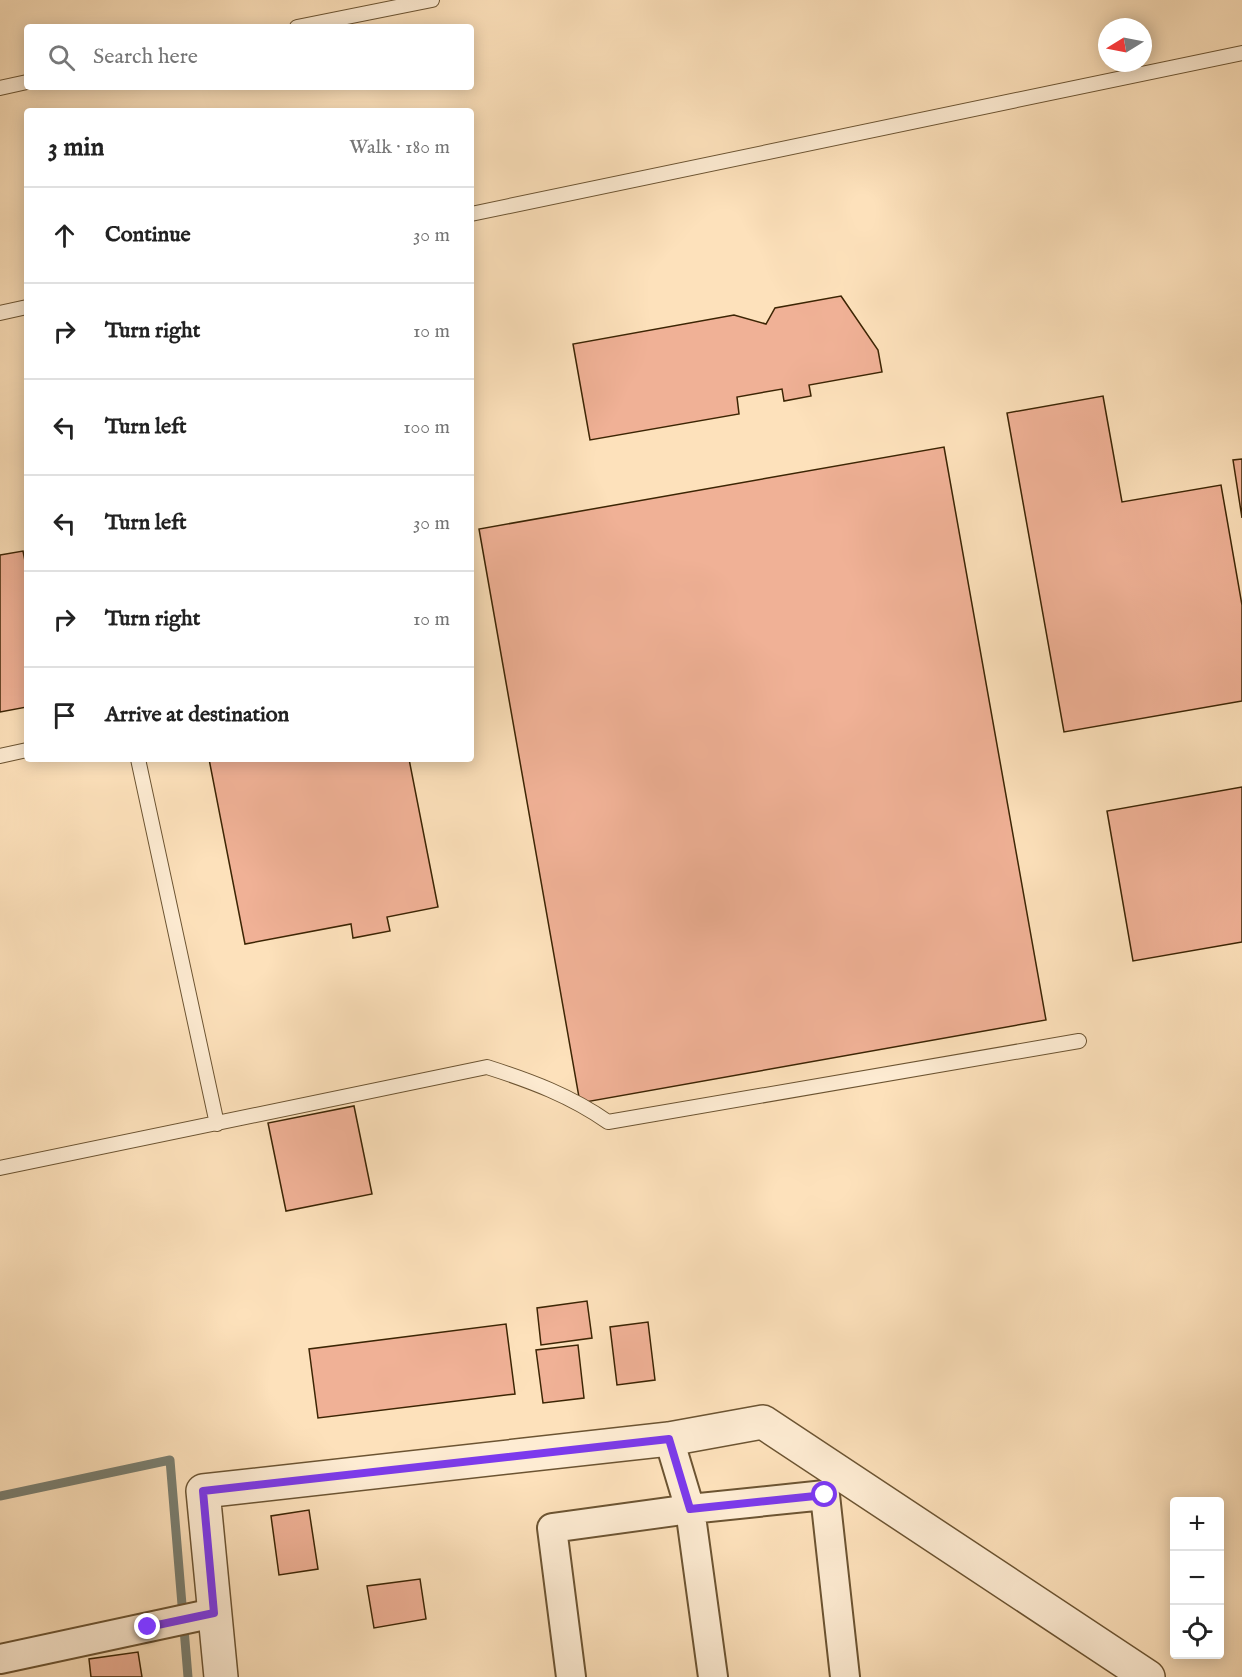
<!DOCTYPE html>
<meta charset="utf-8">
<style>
:root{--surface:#fff;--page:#f2f2f2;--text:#222;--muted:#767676;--line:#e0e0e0}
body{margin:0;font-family:"IM FELL English",serif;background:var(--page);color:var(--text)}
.controls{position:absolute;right:18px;bottom:18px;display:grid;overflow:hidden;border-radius:6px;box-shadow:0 3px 15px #0003}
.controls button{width:54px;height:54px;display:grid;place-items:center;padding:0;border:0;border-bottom:2px solid var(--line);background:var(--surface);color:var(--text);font:30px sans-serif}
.compass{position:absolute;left:1098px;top:18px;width:54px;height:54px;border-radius:50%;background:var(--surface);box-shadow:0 3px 15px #0003;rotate:260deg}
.stop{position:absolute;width:18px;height:18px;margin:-14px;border:4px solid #7c3aed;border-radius:50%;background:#fff}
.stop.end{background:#7c3aed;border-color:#fff;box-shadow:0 2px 6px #0008}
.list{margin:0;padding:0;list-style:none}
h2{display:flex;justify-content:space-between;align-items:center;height:78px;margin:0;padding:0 24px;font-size:26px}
h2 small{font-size:20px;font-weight:400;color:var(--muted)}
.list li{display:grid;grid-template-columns:39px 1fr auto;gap:18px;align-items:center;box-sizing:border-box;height:96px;padding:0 24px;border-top:2px solid var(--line)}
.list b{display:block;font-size:22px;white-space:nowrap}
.list em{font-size:20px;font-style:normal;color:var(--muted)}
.icon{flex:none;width:33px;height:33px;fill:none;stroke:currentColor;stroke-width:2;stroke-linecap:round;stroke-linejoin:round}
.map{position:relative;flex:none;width:1242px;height:1677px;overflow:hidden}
.search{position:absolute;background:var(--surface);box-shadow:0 3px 15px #0003;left:24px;top:24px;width:450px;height:66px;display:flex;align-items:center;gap:15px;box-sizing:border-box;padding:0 21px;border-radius:6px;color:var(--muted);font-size:22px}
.panel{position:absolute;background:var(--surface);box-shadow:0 3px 15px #0003;left:24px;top:108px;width:450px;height:654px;border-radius:6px}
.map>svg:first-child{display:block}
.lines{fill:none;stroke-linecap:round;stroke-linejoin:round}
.stream{stroke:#7a7f71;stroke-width:9}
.building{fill:#f0b196;stroke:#3c2504;stroke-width:1.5}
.service-casing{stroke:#6c5432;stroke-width:16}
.minor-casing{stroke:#6c5432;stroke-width:32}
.tertiary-casing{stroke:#6c5432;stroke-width:36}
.service{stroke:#feecd3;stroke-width:14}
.minor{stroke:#feecd3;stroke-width:28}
.tertiary{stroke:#feecd3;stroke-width:33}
.route{stroke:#7c3aed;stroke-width:8}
</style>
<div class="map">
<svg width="1242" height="1677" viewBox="0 0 1242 1677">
<rect width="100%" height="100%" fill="#fde1bb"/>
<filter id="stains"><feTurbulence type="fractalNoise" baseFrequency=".00333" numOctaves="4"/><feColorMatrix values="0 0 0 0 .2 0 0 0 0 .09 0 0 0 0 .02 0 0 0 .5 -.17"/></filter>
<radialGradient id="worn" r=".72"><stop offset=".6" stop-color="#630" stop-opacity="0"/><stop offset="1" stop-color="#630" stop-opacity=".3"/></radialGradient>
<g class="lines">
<!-- stream -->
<path class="stream" d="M0,1496L170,1460L188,1677"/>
</g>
<!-- building -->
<path class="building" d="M841,296L878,350L882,372L809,385L811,396L784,401L782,389L737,397L739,414L590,440L573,344L734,315L766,324L775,308Z
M1103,396L1122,502L1221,485L1242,605V701L1064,732L1007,413Z
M944,447L1046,1020L580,1103L479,529Z
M1242,459V518L1233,460Z
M23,551L27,571V707L0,712V555Z
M209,759H409L438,907L387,917L390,931L353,938L351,924L245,944Z
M1242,787V942L1133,961L1107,811Z
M354,1106L372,1194L286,1211L268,1123Z
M587,1301L592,1338L541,1345L537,1308Z
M648,1322L655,1380L617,1385L610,1327Z
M506,1324L515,1394L318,1418L309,1349Z
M578,1345L584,1398L543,1403L536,1350Z
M309,1510L318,1569L279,1575L271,1516Z
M420,1579L426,1619L374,1628L367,1586Z
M138,1652L142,1677H91L89,1659Z"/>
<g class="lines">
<defs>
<path id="service" d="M297,27L432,0
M0,88L27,82
M471,214L1242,53
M0,313L27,307
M0,756L27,750
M138,759L217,1124
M0,1168L487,1067C531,1081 571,1096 608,1122L1079,1041"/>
<path id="minor" d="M669,1439L690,1509L713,1677
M0,1659L214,1613
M571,1677L552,1528L690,1509L825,1495L845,1677"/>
<path id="tertiary" d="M221,1677L203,1491L669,1439L763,1422L1148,1677"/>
</defs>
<!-- service casing -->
<use href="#service" class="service-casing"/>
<!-- minor casing -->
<use href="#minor" class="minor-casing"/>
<!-- tertiary casing -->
<use href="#tertiary" class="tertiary-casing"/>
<!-- service -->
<use href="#service" class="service"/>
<!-- minor -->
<use href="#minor" class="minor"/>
<!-- tertiary -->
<use href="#tertiary" class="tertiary"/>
</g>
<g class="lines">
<!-- route -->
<path class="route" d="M148,1627L214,1613L203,1491L669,1439L690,1509L825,1495"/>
</g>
<rect width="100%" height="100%" filter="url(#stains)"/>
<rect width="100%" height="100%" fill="url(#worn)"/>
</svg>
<div class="controls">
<button>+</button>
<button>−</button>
<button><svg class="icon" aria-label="locate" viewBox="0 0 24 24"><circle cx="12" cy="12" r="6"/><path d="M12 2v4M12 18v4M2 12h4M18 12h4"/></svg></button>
</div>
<svg class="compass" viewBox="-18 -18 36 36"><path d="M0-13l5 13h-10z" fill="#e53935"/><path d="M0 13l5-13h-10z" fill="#767676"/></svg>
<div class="stop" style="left:825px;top:1495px"></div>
<div class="stop end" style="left:148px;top:1627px"></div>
<div class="search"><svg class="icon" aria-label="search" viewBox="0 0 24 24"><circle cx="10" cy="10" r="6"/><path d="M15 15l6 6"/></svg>Search here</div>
<section class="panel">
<h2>3 min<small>Walk · 180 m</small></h2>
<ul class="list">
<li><svg class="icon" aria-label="ahead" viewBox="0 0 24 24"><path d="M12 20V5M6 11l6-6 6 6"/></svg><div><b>Continue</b></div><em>30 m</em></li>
<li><svg class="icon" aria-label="right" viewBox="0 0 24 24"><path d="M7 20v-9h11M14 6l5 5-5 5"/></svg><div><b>Turn right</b></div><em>10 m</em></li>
<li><svg class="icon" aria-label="left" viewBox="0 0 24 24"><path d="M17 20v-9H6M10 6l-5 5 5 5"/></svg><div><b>Turn left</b></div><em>100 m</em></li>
<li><svg class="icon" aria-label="left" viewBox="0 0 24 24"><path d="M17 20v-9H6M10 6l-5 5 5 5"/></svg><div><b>Turn left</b></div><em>30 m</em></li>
<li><svg class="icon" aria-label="right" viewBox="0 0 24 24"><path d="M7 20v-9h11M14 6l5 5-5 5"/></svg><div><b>Turn right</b></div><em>10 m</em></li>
<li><svg class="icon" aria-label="arrive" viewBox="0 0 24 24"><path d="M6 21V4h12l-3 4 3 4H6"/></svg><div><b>Arrive at destination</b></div></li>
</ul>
</section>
</div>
